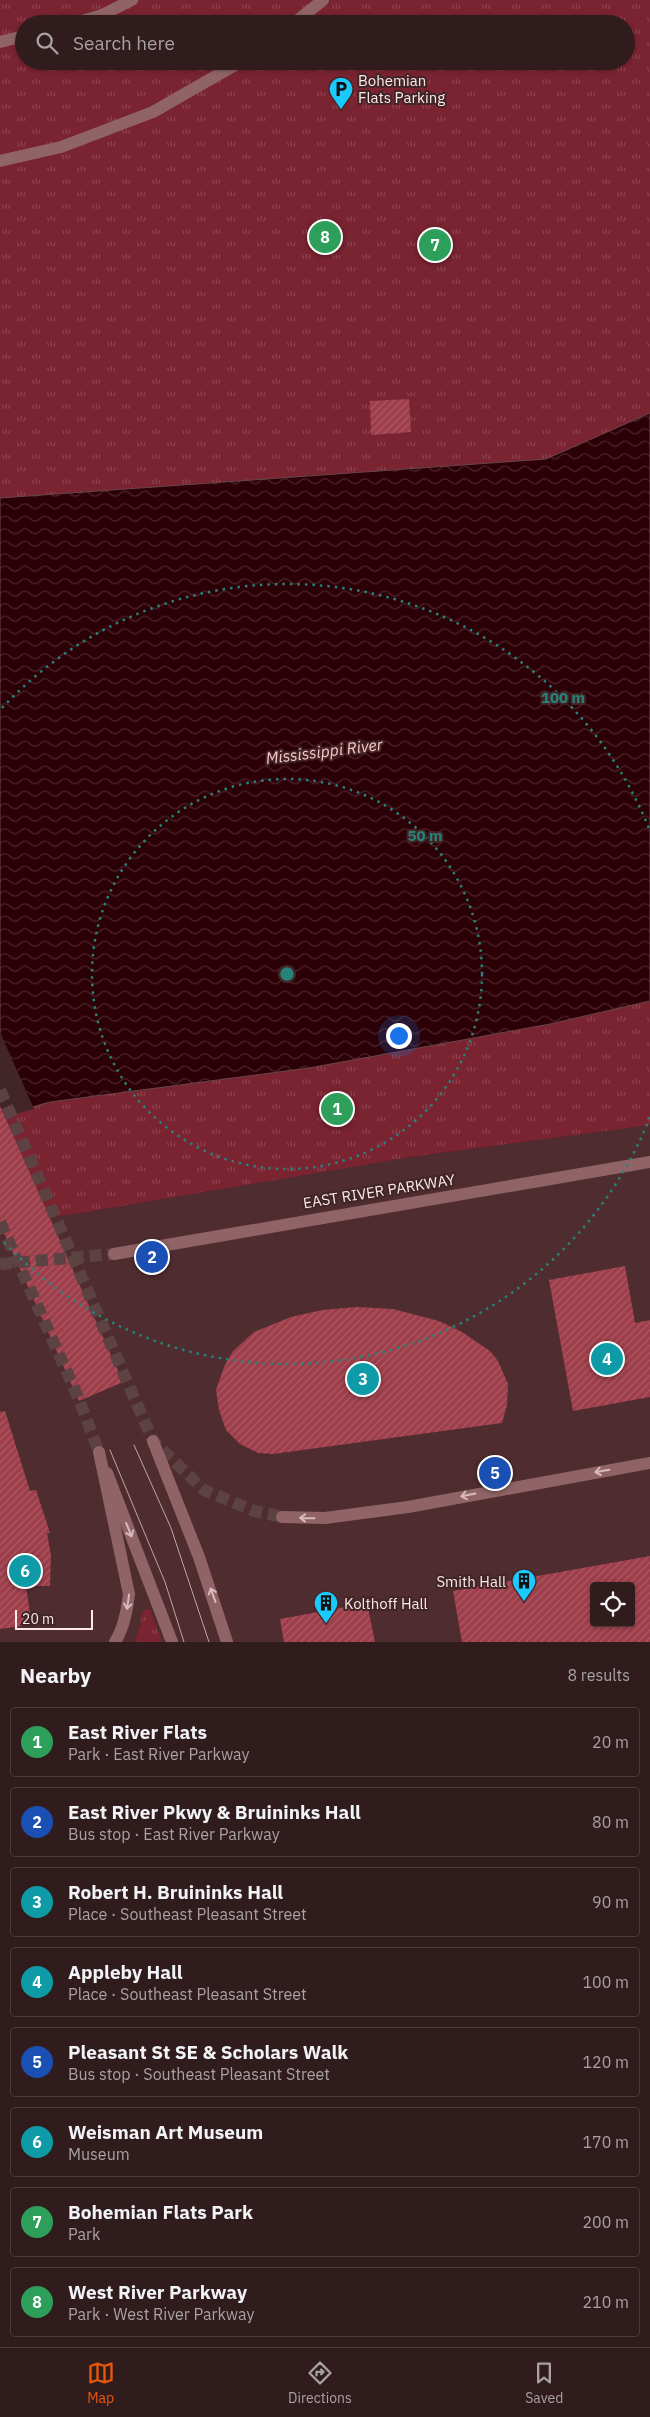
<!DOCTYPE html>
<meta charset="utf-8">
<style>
:root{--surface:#311c1d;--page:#392526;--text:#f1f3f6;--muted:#a8a1a4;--line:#4c3a3b;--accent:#ea580c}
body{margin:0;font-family:"IBM Plex Sans",sans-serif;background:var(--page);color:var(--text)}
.controls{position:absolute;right:15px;bottom:15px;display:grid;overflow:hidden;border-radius:5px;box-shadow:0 1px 4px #0004}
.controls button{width:45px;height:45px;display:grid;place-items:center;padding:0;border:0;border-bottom:1px solid var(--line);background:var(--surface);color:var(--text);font:25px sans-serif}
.scale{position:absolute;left:15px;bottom:12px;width:78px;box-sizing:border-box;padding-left:5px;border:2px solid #fde9ea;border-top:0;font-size:14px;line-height:18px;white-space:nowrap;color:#fde9ea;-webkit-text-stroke:4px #412527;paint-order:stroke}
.you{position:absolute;left:398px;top:1035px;width:18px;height:18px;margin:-12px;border:4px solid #fff;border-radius:50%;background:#1a73e8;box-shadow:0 0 0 8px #1a73e833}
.badge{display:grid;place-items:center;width:32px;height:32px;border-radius:50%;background:var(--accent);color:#fff;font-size:16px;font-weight:700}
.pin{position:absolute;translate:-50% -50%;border:2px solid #fff;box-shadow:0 1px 5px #0006}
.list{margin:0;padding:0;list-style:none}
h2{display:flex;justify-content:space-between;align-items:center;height:65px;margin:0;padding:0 20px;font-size:21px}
h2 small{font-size:16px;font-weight:400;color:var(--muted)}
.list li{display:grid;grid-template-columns:32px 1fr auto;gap:15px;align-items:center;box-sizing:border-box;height:70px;margin:0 10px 10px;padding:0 10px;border:1px solid var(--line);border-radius:5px}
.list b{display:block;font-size:19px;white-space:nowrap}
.list p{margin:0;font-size:16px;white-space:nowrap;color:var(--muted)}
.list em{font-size:16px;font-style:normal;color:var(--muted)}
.icon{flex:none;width:28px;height:28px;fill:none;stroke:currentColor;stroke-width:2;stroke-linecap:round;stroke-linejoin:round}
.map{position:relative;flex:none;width:650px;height:1642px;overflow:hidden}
.search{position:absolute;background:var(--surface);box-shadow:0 1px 4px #0004;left:15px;right:15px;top:15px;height:55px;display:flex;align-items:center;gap:12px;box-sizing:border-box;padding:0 18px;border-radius:28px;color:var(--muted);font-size:19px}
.sheet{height:705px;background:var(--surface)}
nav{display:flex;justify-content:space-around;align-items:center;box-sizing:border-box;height:70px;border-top:1px solid var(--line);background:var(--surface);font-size:14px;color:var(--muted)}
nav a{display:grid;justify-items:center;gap:2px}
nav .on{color:var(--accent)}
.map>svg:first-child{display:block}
.built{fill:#4f2c2f;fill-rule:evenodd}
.park{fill:url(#park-tufts);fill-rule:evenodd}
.water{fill:url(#water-waves);stroke:#6b464b}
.pier{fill:#412527}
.building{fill:url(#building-hatch);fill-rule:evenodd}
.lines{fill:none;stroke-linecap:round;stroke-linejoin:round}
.tertiary-tunnel{stroke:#5d4244;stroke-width:12;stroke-dasharray:12 6;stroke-linecap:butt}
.service{stroke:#906467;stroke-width:12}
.minor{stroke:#906467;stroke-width:12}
.tertiary{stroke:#906467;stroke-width:12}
.tram{stroke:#bca5a7;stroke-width:1}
.oneway{stroke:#d7babc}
.ring{fill:none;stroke:#27827a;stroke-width:2.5;stroke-dasharray:2.5 5}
.labels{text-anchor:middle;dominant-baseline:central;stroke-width:4;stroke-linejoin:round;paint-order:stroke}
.poi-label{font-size:15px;fill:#fde9ea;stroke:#412527;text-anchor:start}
.street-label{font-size:15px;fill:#fde9ea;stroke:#412527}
.water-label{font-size:16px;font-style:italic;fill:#fdc6c9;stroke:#412527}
.centre{fill:#27827a;stroke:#412527;stroke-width:2.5}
.ring-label{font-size:15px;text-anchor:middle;font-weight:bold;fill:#27827a;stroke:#412527;stroke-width:4;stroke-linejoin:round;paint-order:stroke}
</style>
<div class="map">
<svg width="650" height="1642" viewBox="0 0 650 1642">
<defs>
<pattern id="park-tufts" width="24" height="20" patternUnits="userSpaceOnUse" patternTransform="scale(1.25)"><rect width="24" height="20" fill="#7a2331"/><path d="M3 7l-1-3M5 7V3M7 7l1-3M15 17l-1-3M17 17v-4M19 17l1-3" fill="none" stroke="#8e434f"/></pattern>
<pattern id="water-waves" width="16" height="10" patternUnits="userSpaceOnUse" patternTransform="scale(1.25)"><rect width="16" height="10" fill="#2c0007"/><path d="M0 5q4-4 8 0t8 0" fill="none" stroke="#4c252b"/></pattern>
<pattern id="building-hatch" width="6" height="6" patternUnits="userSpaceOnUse" patternTransform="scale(1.25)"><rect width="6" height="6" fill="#9d3e4a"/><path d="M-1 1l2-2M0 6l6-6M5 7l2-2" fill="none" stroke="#ac5a64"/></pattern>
</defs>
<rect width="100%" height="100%" fill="#412527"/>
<!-- built -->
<path class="built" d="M650,1125V1642H0V1224L81,1213L411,1157ZM594,1586H631V1623H594Z"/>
<!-- park -->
<path class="park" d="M0,0H650V413L546,459L0,498ZM24,24H626V61H24Z
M650,1001V1125L411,1157L81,1213L0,1224V1116L50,1102L309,1068L550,1024Z
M150,1609L162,1642H134L140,1627L143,1610Z"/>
<!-- water -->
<path class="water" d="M650,413V1001L550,1024L309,1068L50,1102L0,1116V498L546,459Z"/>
<!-- pier -->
<path class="pier" d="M0,1032L34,1109L0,1118Z"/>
<!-- building -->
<path class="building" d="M409,399L411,432L371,435L370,401Z
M0,1106L123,1382L79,1401L0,1224Z
M625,1266L635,1323L650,1320V1397L573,1411L549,1280Z
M357,1307L393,1309L439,1321L462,1332L490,1351L498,1361L508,1384L507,1405L502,1423L273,1454L258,1453L240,1444L226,1430L219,1410L216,1390L224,1367L233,1351L254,1332L291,1317L322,1310Z
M5,1411L30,1491L36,1490L50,1533H47L51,1556L50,1586H26L31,1620L23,1621L24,1626L0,1629V1412Z
M650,1556V1642H462L453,1591ZM594,1586H631V1623H594Z
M367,1603L375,1642H284L280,1619Z"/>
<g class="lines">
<!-- tertiary-tunnel -->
<path class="tertiary-tunnel" d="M0,1090L153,1441L204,1490L254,1511L282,1517
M0,1222L78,1397L99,1452
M0,1264L114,1254"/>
<!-- service -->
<path class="service" d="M153,1441L199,1557L227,1642
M107,1473L172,1642"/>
<!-- minor -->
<path class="minor" d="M72,24L102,15L132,0
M293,24L323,0
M0,42L24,36
M0,161L61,147L153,112L242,61"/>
<!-- tertiary -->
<path class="tertiary" d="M114,1254L650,1162
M99,1452L129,1594C127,1611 124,1628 115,1642
M282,1517L325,1518L408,1507L650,1463"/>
<!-- tram -->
<path class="tram" d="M134,1445L171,1528L209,1642
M110,1450L165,1582L184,1642"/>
</g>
<!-- one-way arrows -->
<defs><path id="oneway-shaft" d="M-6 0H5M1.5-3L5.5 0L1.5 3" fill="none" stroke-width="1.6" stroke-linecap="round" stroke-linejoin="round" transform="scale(1.25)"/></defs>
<g class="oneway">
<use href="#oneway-shaft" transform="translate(602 1471) rotate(171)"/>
<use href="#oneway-shaft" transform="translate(468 1495) rotate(169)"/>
<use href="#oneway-shaft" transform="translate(307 1518) rotate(-179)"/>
<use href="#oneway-shaft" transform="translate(129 1530) rotate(68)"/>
<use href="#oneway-shaft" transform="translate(213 1595) rotate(-110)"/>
<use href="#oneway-shaft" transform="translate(128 1602) rotate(98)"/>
</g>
<!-- distance rings -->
<g class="ring">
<circle cx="287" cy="974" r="195"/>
<path d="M650 1117A390 390 0 0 1 2 1240M2 708A390 390 0 0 1 650 831"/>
</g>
<!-- icons -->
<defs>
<symbol id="parking-pin" viewBox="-11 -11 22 30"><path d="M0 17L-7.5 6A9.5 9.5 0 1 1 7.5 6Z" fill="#1cc9fc" stroke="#412527"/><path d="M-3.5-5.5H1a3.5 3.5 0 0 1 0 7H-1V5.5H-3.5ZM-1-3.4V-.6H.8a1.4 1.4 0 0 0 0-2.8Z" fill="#111"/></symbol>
<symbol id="building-pin" viewBox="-11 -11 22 30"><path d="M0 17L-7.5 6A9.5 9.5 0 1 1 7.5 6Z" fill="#1cc9fc" stroke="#412527"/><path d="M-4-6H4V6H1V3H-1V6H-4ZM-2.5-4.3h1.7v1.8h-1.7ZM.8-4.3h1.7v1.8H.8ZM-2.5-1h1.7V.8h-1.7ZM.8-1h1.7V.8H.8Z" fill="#111"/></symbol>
</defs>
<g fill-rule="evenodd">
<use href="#parking-pin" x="327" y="75" width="28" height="38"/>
<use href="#building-pin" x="510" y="1567" width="28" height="38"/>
<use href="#building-pin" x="312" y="1589" width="28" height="38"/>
</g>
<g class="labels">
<!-- poi labels -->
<g class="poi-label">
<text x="358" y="80">Bohemian<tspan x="358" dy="17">Flats Parking</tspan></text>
<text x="506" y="1581" text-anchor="end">Smith Hall</text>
<text x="344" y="1603">Kolthoff Hall</text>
</g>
<!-- street labels -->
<g class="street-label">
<text transform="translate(379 1191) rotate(-9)">EAST RIVER PARKWAY</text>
</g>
<!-- water labels -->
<g class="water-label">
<text transform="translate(324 751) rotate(-7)">Mississippi River</text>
</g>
</g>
<circle cx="287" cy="974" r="8" class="centre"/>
<g class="ring-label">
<text x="563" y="703">100 m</text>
<text x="425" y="841">50 m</text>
</g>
</svg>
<div class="controls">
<button><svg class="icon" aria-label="locate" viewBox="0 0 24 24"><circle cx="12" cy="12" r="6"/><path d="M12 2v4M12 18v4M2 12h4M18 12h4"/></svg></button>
</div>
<div class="scale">20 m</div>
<div class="you"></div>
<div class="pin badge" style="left:337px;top:1109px;background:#2e9e5b">1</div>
<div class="pin badge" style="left:152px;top:1257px;background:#1a4fb4">2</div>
<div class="pin badge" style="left:363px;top:1379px;background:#0f9aa8">3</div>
<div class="pin badge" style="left:607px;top:1359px;background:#0f9aa8">4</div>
<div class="pin badge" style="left:495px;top:1473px;background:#1a4fb4">5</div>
<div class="pin badge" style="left:25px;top:1571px;background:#0f9aa8">6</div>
<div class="pin badge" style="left:435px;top:245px;background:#2e9e5b">7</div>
<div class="pin badge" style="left:325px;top:237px;background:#2e9e5b">8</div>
<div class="search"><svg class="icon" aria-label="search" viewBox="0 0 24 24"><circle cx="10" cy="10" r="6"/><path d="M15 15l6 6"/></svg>Search here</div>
</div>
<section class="sheet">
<h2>Nearby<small>8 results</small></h2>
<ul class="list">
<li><span class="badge" style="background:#2e9e5b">1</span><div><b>East River Flats</b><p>Park · East River Parkway</p></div><em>20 m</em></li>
<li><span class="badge" style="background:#1a4fb4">2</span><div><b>East River Pkwy &amp; Bruininks Hall</b><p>Bus stop · East River Parkway</p></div><em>80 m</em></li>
<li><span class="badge" style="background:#0f9aa8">3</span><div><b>Robert H. Bruininks Hall</b><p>Place · Southeast Pleasant Street</p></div><em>90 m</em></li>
<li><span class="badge" style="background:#0f9aa8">4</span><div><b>Appleby Hall</b><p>Place · Southeast Pleasant Street</p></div><em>100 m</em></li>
<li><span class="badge" style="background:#1a4fb4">5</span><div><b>Pleasant St SE &amp; Scholars Walk</b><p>Bus stop · Southeast Pleasant Street</p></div><em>120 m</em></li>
<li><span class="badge" style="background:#0f9aa8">6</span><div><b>Weisman Art Museum</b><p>Museum</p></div><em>170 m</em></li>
<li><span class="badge" style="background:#2e9e5b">7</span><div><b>Bohemian Flats Park</b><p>Park</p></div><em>200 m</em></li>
<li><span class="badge" style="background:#2e9e5b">8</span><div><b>West River Parkway</b><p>Park · West River Parkway</p></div><em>210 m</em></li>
</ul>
</section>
<nav>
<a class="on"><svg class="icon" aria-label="map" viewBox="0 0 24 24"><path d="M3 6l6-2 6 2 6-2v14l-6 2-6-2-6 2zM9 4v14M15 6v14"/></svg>Map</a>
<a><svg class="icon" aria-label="directions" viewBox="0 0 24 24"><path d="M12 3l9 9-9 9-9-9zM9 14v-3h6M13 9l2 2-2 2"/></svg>Directions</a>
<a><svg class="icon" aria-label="saved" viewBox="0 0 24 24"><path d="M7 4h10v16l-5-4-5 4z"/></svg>Saved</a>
</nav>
